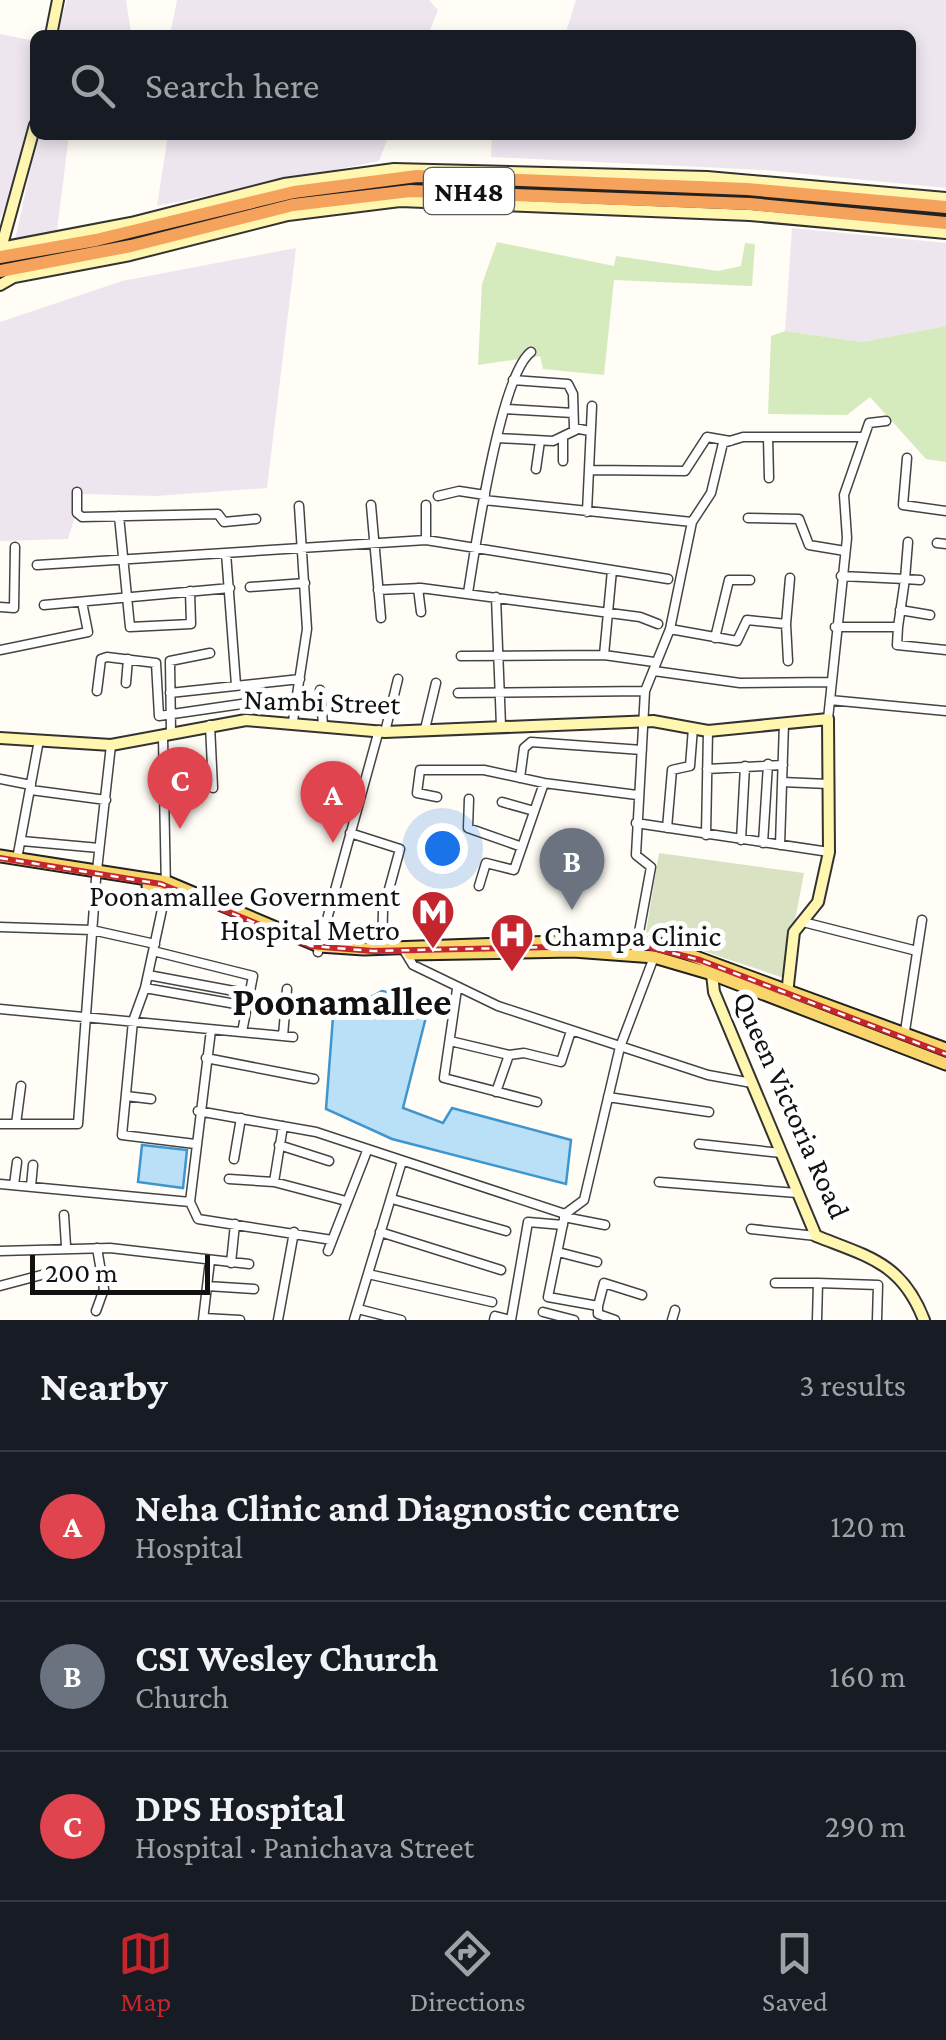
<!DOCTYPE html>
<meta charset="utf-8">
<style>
:root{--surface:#171b24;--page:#242831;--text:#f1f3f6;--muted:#9ea1a6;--line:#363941;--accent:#c4262e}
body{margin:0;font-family:"Crimson Pro",serif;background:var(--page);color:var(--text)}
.scale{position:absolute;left:30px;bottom:25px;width:180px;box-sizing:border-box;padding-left:10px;border:5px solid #111;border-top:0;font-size:28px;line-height:35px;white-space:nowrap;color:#111;-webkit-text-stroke:8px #fff;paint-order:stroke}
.you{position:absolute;left:442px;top:848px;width:35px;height:35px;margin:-25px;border:8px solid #fff;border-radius:50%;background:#1a73e8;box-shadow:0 0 0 15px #1a73e833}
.badge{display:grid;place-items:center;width:65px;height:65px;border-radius:50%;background:var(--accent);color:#fff;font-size:32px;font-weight:700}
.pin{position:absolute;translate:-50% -82px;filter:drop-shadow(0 2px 5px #0008)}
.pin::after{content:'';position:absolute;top:52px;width:35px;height:30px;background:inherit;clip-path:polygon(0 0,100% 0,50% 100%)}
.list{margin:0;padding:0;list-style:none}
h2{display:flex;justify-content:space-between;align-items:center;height:130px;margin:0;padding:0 40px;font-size:42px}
h2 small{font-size:32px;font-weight:400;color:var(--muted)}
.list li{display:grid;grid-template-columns:65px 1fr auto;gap:30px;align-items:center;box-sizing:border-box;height:150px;padding:0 40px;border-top:2px solid var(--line)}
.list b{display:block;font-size:38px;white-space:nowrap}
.list p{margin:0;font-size:32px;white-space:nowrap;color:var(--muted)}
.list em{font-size:32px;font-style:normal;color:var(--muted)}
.icon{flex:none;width:55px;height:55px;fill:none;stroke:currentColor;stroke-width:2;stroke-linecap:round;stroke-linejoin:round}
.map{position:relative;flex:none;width:946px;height:1320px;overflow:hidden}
.search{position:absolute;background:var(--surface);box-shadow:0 5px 15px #0003;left:30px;right:30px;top:30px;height:110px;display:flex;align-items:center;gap:25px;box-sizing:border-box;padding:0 35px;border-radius:15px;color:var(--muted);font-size:38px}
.sheet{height:580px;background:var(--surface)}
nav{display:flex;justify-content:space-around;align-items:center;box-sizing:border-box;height:140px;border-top:2px solid var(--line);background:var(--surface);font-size:28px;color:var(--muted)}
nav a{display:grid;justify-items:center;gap:5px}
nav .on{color:var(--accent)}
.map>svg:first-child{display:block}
.industrial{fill:#eee6ef}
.green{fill:#d5ebbd}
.cemetery{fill:#d9e3c4}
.water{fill:#b9e0f7;stroke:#3f96cf;stroke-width:2.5}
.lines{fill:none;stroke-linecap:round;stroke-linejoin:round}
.street-casing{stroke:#444;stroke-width:11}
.secondary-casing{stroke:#333;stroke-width:14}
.primary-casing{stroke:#222;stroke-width:15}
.highway-casing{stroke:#222;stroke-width:16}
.street{stroke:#fff;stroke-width:8}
.secondary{stroke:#fff6b0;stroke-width:10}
.primary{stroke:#f9d66b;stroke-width:11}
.highway{stroke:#f5a25d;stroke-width:12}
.rail-casing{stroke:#c4262e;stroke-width:6}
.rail{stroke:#fff;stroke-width:2.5;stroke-dasharray:8;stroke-linecap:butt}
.labels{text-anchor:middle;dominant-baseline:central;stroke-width:10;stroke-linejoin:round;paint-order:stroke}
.shield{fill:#fff;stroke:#585858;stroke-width:2.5}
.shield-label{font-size:28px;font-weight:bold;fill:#111}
.street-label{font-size:30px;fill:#111;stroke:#fff}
.poi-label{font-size:30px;fill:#111;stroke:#fff;text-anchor:end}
.district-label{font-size:40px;font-weight:bold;fill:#111;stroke:#fff}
</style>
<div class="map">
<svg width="946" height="1320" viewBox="0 0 946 1320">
<rect width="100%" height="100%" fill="#fffdf5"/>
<!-- industrial -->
<path class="industrial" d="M67,0H126L131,33L57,35Z
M177,0H429L438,10L428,35H170Z
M576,0H946V188L764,170L491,157L492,135H911V35H565Z
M0,34L35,41V82L25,151L0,220Z
M38,135H69L57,231L15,240Z
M168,135H389L379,161L157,206Z
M792,228L946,243V326L862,342L785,331Z
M296,248L267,488L156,496L82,494L68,539L0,541V322L122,281Z"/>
<!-- green -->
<path class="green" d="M497,242L614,266L616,256L718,271L741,266L745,243L755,244L752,286L614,280L604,375L543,369L540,356L478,365L482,284Z
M946,326V462L926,459L870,397L847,415L768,414L771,336L785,331L862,342Z"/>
<!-- cemetery -->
<path class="cemetery" d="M659,853L804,873L784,978L646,932Z"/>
<!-- water -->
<path class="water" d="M382,991L430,1001L403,1108L443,1123L452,1108L571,1140L566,1184L392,1139L326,1109L333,1017Z
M142,1145L187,1150L183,1188L138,1182Z"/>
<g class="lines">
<defs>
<path id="street" d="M513,380L568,384L573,394L574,428L590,431
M506,409L573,413
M768,437L769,478
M498,438L553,441L576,430
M907,458L903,505L946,511
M563,461V438
M536,469L540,441
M591,470L685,471L707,437L730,441
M77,492V513L82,517L218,514L224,522L256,519
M438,496L459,491L485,495
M484,500L692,522
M371,505L381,618
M587,512L592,406
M119,516L130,627L191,624L190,591
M748,518L799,519L809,545L845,551
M426,540V505
M908,542L905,579L920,580
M937,543L946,544
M226,553L236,685
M37,565L426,540L668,579
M841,576L905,579L898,627
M250,587L305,583
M418,588L421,612
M378,590L421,588L640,617L658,624
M468,593C475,549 500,375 531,352
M496,597L501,726
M44,605L230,588
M0,607L14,608L15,547
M900,610L930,615
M786,624L788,661
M835,627H898L897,645L946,650
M670,629L737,641L747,620L786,624L790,578
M715,638L729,580H750
M0,650L88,632L82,602
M604,655L612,570
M461,656L604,655L654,662
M654,671L740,683L831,682
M126,683L128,659
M320,690L323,724
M97,691L101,659L107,657L156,663L159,716L269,700
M170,693L300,679
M458,693L645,691
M830,700L946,711
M828,719L847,538L844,495L869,423L886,421
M293,721L307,629L299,506
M210,725L213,788
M425,729L436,683
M385,732L398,679
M171,734L170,661L210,653
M163,737L166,891L145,988L133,1021L122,1135L195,1144
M707,769L783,765
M520,778L524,748L531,742L642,750
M0,779L31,785
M782,782L828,784
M31,790L106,800
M437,797L417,793L420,770H484L544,783L637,795
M469,799L468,828L522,847
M502,802L534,811
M636,823L829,852
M667,828L672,770L690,766L693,728
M350,833L400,849L383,911L382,948
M706,835L708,731
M741,840L745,766
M22,841L99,848
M763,843L768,764
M780,845L784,723
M17,859L39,740
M479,886L486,863L514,870L544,783
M803,922L917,951
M0,927L92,930L155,944
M153,951L253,976L242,1032
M318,952L379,730
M405,952L413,965L498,1006L708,1075L752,1083
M635,954L651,867L636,855L645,691L670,629L692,522L711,493L723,443L743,437H863
M148,975L250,994
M145,988L247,1006
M457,989L444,1078L537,1102
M0,1009L293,1037
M211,1030L190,1202L198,1219L332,1240
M905,1031L922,920
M283,1036L287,989
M450,1041L509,1055
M206,1058L314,1079
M496,1092L509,1055L524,1053L561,1062L571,1031
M126,1096L151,1099
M608,1097L709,1112
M198,1111L316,1132L565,1214L584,1200L620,1047L654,957
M0,1124H78L96,879L111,745
M16,1124L21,1086
M699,1144L781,1153
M279,1145L329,1161
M234,1159L241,1118
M229,1179L274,1182L346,1201
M274,1182L283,1126
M659,1182L797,1193
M0,1184L190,1202
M14,1185L17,1162
M31,1186L33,1165
M392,1199L506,1231
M565,1214L548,1297L598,1306V1314L615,1320
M64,1215L66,1246
M564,1217L605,1225
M751,1229L816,1236
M380,1232L501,1270
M0,1251L110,1248L249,1264
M328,1251L367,1151
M558,1252L597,1262
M231,1263L235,1224
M368,1274L492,1302
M775,1283H818
M0,1286L49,1273
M207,1286L254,1289
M598,1306L604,1283L642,1295
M358,1309L401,1320
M96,1311L104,1289L97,1248
M543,1312L574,1320
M204,1318L240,1320
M203,1320L210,1261
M278,1320L294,1232
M354,1320L402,1161
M494,1320L495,1316L510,1320
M511,1320L528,1222L563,1225
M672,1320L675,1310
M817,1320L818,1283L878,1285L877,1320"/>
<path id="secondary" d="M51,35L58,0
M0,248L131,223L284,184L394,169L707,177L946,198
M0,252L35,125
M0,285L14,277L130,255L288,215L400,201L750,215L946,233
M0,738L111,745L246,720L385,732L653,721L708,731L828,719L829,852L818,902L794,932L787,994
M712,974L714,992L816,1236C869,1257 902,1263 924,1320"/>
<path id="primary" d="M0,856L167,882L319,946L364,949L611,940L663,945L946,1049
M148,886L187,899
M410,954L573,951L654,957L712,974L946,1064"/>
<path id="highway" d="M0,257L96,240L294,192L417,176L747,189L946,207
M0,271L131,246L293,205L410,191L750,204L946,223"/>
</defs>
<!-- street casing -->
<use href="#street" class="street-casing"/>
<!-- secondary casing -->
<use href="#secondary" class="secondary-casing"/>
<!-- primary casing -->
<use href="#primary" class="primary-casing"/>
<!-- highway casing -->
<use href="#highway" class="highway-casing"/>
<!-- street -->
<use href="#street" class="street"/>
<!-- secondary -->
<use href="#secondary" class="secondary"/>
<!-- primary -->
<use href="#primary" class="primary"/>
<!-- highway -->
<use href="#highway" class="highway"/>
<defs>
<path id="rail" d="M0,858L161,884L311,946L373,951L641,945L700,960L946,1054"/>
</defs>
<!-- rail casing -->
<use href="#rail" class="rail-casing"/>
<!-- rail -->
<use href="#rail" class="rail"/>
</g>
<!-- icons -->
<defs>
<symbol id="metro-pin" viewBox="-11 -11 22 30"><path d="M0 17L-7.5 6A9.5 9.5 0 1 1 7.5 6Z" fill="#c4262e" stroke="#fff"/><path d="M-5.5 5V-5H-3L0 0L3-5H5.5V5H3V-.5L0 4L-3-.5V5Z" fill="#fff"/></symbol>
<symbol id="hospital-pin" viewBox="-11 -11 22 30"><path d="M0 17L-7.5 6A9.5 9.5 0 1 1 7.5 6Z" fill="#c4262e" stroke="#fff"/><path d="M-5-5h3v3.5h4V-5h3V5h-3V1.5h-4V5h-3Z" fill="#fff"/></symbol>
</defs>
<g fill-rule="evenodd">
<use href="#metro-pin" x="408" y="887" width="50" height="68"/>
<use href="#hospital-pin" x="487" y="910" width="50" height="68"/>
</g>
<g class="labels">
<!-- shield labels -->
<rect class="shield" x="424" y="168" width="90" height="46" rx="8"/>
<g class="shield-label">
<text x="469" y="191">NH48</text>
</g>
<!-- street labels -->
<g class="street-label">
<text transform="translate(322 701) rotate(2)">Nambi Street</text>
<text transform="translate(792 1105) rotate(66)">Queen Victoria Road</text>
</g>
<!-- poi labels -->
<g class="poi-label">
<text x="400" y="895">Poonamallee Government<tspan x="400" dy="34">Hospital Metro</tspan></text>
<text x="544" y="935" text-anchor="start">Champa Clinic</text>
</g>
<!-- district labels -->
<g class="district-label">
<text x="342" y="1001">Poonamallee</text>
</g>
</g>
</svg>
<div class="scale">200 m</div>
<div class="you"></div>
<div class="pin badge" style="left:333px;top:843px;background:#e0444e">A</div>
<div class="pin badge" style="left:572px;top:910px;background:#6b7280">B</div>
<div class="pin badge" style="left:180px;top:829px;background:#e0444e">C</div>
<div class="search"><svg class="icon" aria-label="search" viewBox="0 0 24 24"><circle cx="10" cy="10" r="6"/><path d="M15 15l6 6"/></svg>Search here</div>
</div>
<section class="sheet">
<h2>Nearby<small>3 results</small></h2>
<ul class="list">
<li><span class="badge" style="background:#e0444e">A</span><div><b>Neha Clinic and Diagnostic centre</b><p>Hospital</p></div><em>120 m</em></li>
<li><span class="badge" style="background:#6b7280">B</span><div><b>CSI Wesley Church</b><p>Church</p></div><em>160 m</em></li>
<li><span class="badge" style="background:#e0444e">C</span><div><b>DPS Hospital</b><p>Hospital · Panichava Street</p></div><em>290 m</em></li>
</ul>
</section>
<nav>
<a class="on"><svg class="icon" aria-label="map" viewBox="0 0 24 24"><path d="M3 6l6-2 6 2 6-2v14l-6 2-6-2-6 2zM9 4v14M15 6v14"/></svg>Map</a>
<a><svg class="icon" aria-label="directions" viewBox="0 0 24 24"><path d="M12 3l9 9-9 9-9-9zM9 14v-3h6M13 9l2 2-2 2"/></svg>Directions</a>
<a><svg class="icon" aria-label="saved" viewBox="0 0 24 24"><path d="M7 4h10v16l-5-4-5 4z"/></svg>Saved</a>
</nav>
